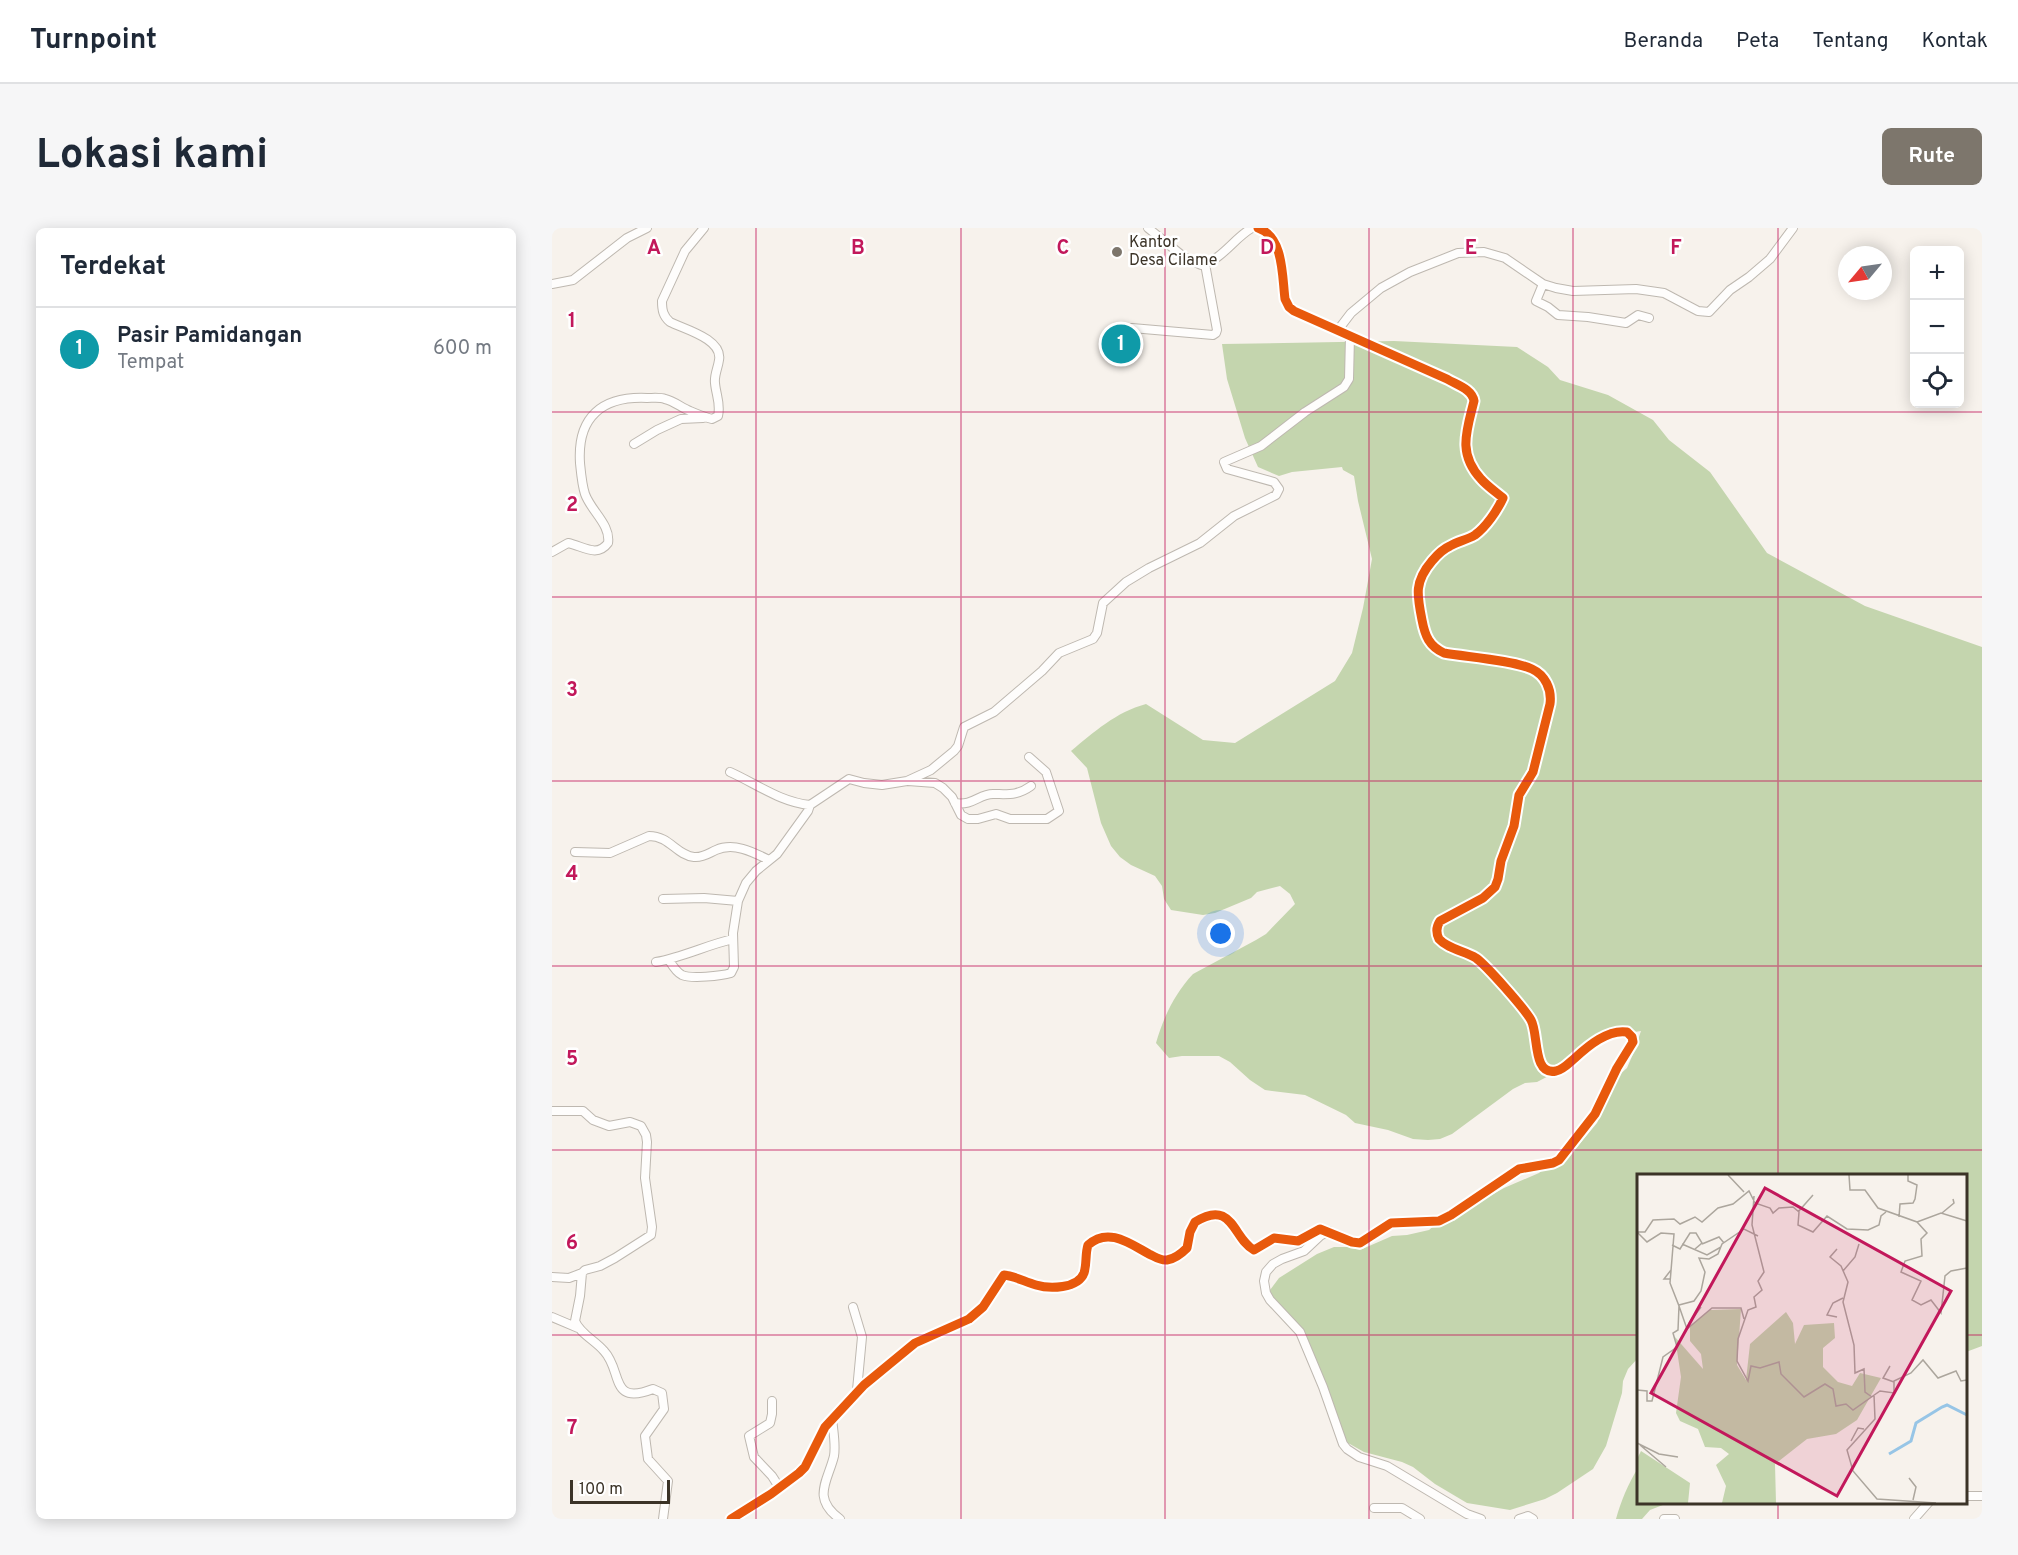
<!DOCTYPE html>
<html lang="id">
<meta charset="utf-8">
<style>
:root{--surface:#fff;--page:#f6f6f7;--text:#1f2937;--muted:#747a83;--line:#e0e1e3;--accent:#7d766c}
body{margin:0;font-family:Overpass,sans-serif;background:var(--page);color:var(--text)}
.controls{position:absolute;right:18px;top:18px;display:grid;overflow:hidden;border-radius:9px;box-shadow:0 3px 15px #0003}
.controls button{width:54px;height:54px;display:grid;place-items:center;padding:0;border:0;border-bottom:2px solid var(--line);background:var(--surface);color:var(--text);font:30px sans-serif}
.compass{position:absolute;left:1286px;top:18px;width:54px;height:54px;border-radius:50%;background:var(--surface);box-shadow:0 3px 15px #0003;rotate:241deg}
.scale{position:absolute;left:18px;bottom:15px;width:100px;box-sizing:border-box;padding-left:6px;border:3px solid #3b3327;border-top:0;font-size:16px;line-height:21px;white-space:nowrap;color:#3b3327;-webkit-text-stroke:4px #fff;paint-order:stroke}
.you{position:absolute;left:669px;top:706px;width:21px;height:21px;margin:-15px;border:4px solid #fff;border-radius:50%;background:#1a73e8;box-shadow:0 0 0 9px #1a73e833}
.badge{display:grid;place-items:center;width:39px;height:39px;border-radius:50%;background:var(--accent);color:#fff;font-size:20px;font-weight:700}
.pin{position:absolute;translate:-50% -50%;border:3px solid #fff;box-shadow:0 2px 6px #0006}
.list{margin:0;padding:0;list-style:none}
h2{display:flex;justify-content:space-between;align-items:center;height:78px;margin:0;padding:0 24px;font-size:26px}
h2 small{font-size:20px;font-weight:400;color:var(--muted)}
.list li{display:grid;grid-template-columns:39px 1fr auto;gap:18px;align-items:center;box-sizing:border-box;height:84px;padding:0 24px;border-top:2px solid var(--line)}
.list b{display:block;font-size:22px;white-space:nowrap}
.list p{margin:0;font-size:20px;white-space:nowrap;color:var(--muted)}
.list em{font-size:20px;font-style:normal;color:var(--muted)}
.icon{flex:none;width:33px;height:33px;fill:none;stroke:currentColor;stroke-width:2;stroke-linecap:round;stroke-linejoin:round}
.map{position:relative;flex:none;width:1430px;height:1291px;overflow:hidden;border-radius:9px}
header{display:flex;align-items:center;gap:36px;box-sizing:border-box;height:84px;padding:0 30px;background:var(--surface);border-bottom:2px solid var(--line)}
header strong{font-size:28px}
nav{display:flex;gap:33px;margin-inline-start:auto;font-size:21px}
.intro{display:flex;align-items:center;justify-content:space-between;box-sizing:border-box;height:144px;padding:0 36px}
h1{margin:0;font-size:42px}
.button{padding:15px 27px;border-radius:9px;background:var(--accent);color:#fff;font-size:21px;font-weight:700}
main{display:flex;gap:36px;padding:0 36px}
aside{flex:1;background:var(--surface);border-radius:9px;box-shadow:0 3px 15px #0003}
.map>svg:first-child{display:block}
.forest{fill:#c4d5ae}
.lines{fill:none;stroke-linecap:round;stroke-linejoin:round}
.minor-casing{stroke:#beb8b0;stroke-width:10}
.minor{stroke:#fefdfc;stroke-width:8}
.cycleway-casing{stroke:#fff;stroke-width:13}
.cycleway{stroke:#e8590c;stroke-width:9}
.grid{fill:none;stroke:#c2185b;stroke-width:1.5;stroke-opacity:0.55}
.poi-dot{fill:#7d766c;stroke:#fff;stroke-width:2}
.labels{text-anchor:middle;dominant-baseline:central;stroke-width:5;stroke-linejoin:round;paint-order:stroke}
.poi-label{font-size:16px;fill:#3b3327;stroke:#fff;text-anchor:start}
.inset-river{fill:none;stroke:#97c5e6;stroke-width:3}
.inset-road{fill:none;stroke:#aca69d;stroke-width:1.5}
.view{fill:#c2185b;fill-opacity:0.15;stroke:#c2185b;stroke-width:3}
.inset-edge{fill:none;stroke:#3b3327;stroke-width:3}
.grid-label{font-size:20px;text-anchor:middle;font-weight:bold;fill:#c2185b;stroke:#fff;stroke-width:5;stroke-linejoin:round;paint-order:stroke}
</style>
<header>
<strong>Turnpoint</strong>
<nav><a>Beranda</a><a>Peta</a><a>Tentang</a><a>Kontak</a></nav>
</header>
<div class="intro"><h1>Lokasi kami</h1><a class="button">Rute</a></div>
<main>
<aside>
<h2>Terdekat<small></small></h2>
<ul class="list">
<li><span class="badge" style="background:#0f9aa8">1</span><div><b>Pasir Pamidangan</b><p>Tempat</p></div><em>600 m</em></li>
</ul>
</aside>
<div class="map">
<svg width="1430" height="1291" viewBox="0 0 1430 1291">
<rect width="100%" height="100%" fill="#f7f2ec"/>
<!-- forest -->
<path class="forest" d="M842,113L965,119L996,139L1008,152L1056,167L1101,192L1117,212L1158,244L1215,325L1313,378L1430,419V1118L1414,1124V948H1086V1130L1076,1141L1071,1153L1070,1165L1054,1218L1041,1241L1005,1265L993,1271L958,1282L915,1275L883,1256L861,1239L850,1234L812,1224L796,1215L789,1205L787,1192L754,1113L721,1074L718,1062L727,1050L765,1026L782,1019H796L808,1022L840,1008L855,1007L877,1002L887,993L897,991L952,960L987,945L997,936L1025,919L1045,895L1065,849L1075,840L1081,826L1089,803L1076,805L1040,817L1010,841L985,854L973,855L961,861L900,906L888,911L876,912L861,911L836,902L803,895L794,887L753,867L713,862L698,852L678,834L667,828H630L617,830L604,815C611,790 623,765 641,746L704,712L714,706L743,676L738,666L728,658L705,664L699,670L663,685L651,687L619,682L612,671L610,658L603,648L579,637L568,629L559,618L549,595L535,540L519,523C542,504 564,484 594,476L651,512L683,515L783,453L800,425L811,380L820,331L806,273L802,248L791,242L790,239L740,244L727,248L706,239L693,210L675,151L670,116Z
M1086,1240V1274L1116,1275L1098,1282L1090,1291H1064C1069,1273 1076,1256 1086,1240Z"/>
<g class="lines">
<defs>
<path id="minor" d="M596,0L632,29L649,37C670,32 682,10 700,0
M0,56L21,52L75,10L95,0
M991,56L984,73L996,79L1006,87L1036,89L1074,95L1086,87L1097,90
M580,100L661,107L664,105L665,102L653,36
M786,102L799,85L829,60L858,44L906,25L932,24L953,30L991,56L1004,60L1021,63L1084,61L1112,65L1146,83L1157,84L1178,62L1197,49L1218,31L1241,0
M82,216L105,202L129,191L151,190
M0,324L16,315C31,318 45,330 56,315C59,297 39,283 33,266C30,257 29,245 28,235C25,189 50,168 95,170C101,170 108,169 113,171C122,173 130,180 138,183C145,186 152,189 160,191L166,188C169,176 164,167 163,155C162,147 166,140 167,132C171,111 132,101 118,94C111,88 110,82 110,73L133,23L152,0
M178,544C205,556 228,574 258,577
M356,553L383,555L391,560L400,569L409,587L416,591H426L444,586L458,591H495L507,583L494,544L477,529
M403,575C421,578 427,566 441,566C456,566 465,568 479,558
M23,624L58,625L97,608C118,608 124,627 142,629C151,630 157,625 164,622C182,614 201,624 217,632
M111,671L152,670L186,673
M117,732C120,737 124,744 130,747C139,751 169,748 179,745L182,739L181,705L186,673L194,655L204,643L225,626L256,583L258,577L297,551L312,555L330,557L355,553L379,542L402,523L406,518L412,499L442,484L490,443L507,425L541,411L545,405L551,375L574,354L597,340L648,315L682,288L724,267L727,261L722,254L675,241L672,234L709,218L753,184L792,159L797,151L798,108
M104,734C131,729 155,717 181,711
M0,883H31L41,892L57,898L78,894L89,898L94,907L95,914L93,950L100,999L99,1007L63,1030L48,1038L33,1042L30,1045L28,1068L23,1093C28,1106 43,1112 52,1123C71,1143 57,1178 101,1161L110,1165L112,1181L93,1208L96,1231L116,1253L111,1291
M777,1003L768,1008L752,1023L730,1031L721,1036L714,1044L712,1053L714,1065L718,1072L748,1104L771,1159L791,1216L795,1221L807,1229L835,1238L915,1286L929,1291
M0,1049L17,1050L30,1045
M301,1079L310,1109L305,1162
M0,1089L26,1100
M220,1173V1186L218,1195L197,1208L202,1229L220,1248L227,1259
M280,1190C281,1202 284,1216 282,1228C276,1253 259,1270 288,1291
M1414,1268H1430
M822,1280H850L868,1291
M179,1291L219,1266L247,1245L253,1239L273,1199L312,1157L363,1115L417,1091L431,1079L452,1047C463,1048 473,1054 484,1057C497,1061 526,1061 532,1045C535,1036 533,1026 536,1017C556,999 577,1015 597,1026C602,1028 608,1033 615,1032C622,1031 630,1025 635,1020L638,1004L643,994C681,970 681,1011 702,1022L722,1010L746,1013L768,1001L800,1014L808,1015L839,995L887,993L899,987L967,941L1001,935L1007,932L1043,886L1065,840L1081,814L1080,809L1075,804C1056,801 1036,818 1023,830C1018,834 1011,842 1004,843C980,848 987,806 979,792C972,780 935,738 924,730C913,723 896,721 887,711C884,705 884,699 888,693L931,670L943,659L946,651L949,633L962,598L967,567L981,544L998,476C1000,461 993,447 980,441C961,432 915,429 892,425C877,418 873,408 870,392C865,367 862,354 880,333C885,327 891,321 898,318C906,313 915,312 923,307C934,299 945,283 951,270C944,264 935,258 929,251C905,225 915,202 922,173C920,161 905,157 895,151L742,83L737,79L733,71C730,48 732,9 706,0
M967,1291L976,1288L981,1291
M1112,1291H1123
M1362,1291L1377,1274"/>
</defs>
<!-- minor casing -->
<use href="#minor" class="minor-casing"/>
<!-- minor -->
<use href="#minor" class="minor"/>
<defs>
<path id="cycleway" d="M179,1291L219,1266L247,1245L253,1239L273,1199L312,1157L363,1115L417,1091L431,1079L452,1047C463,1048 473,1054 484,1057C497,1061 526,1061 532,1045C535,1036 533,1026 536,1017C556,999 577,1015 597,1026C602,1028 608,1033 615,1032C622,1031 630,1025 635,1020L638,1004L643,994C681,970 681,1011 702,1022L722,1010L746,1013L768,1001L800,1014L808,1015L839,995L887,993L899,987L967,941L1001,935L1007,932L1043,886L1065,840L1081,814L1080,809L1075,804C1056,801 1036,818 1023,830C1018,834 1011,842 1004,843C980,848 987,806 979,792C972,780 935,738 924,730C913,723 896,721 887,711C884,705 884,699 888,693L931,670L943,659L946,651L949,633L962,598L967,567L981,544L998,476C1000,461 993,447 980,441C961,432 915,429 892,425C877,418 873,408 870,392C865,367 862,354 880,333C885,327 891,321 898,318C906,313 915,312 923,307C934,299 945,283 951,270C944,264 935,258 929,251C905,225 915,202 922,173C920,161 905,157 895,151L742,83L737,79L733,71C730,48 732,9 706,0"/>
</defs>
<!-- cycleway casing -->
<use href="#cycleway" class="cycleway-casing"/>
<!-- cycleway -->
<use href="#cycleway" class="cycleway"/>
</g>
<!-- grid -->
<path class="grid" d="M204,0V1291M409,0V1291M613,0V1291M817,0V1291M1021,0V1291M1226,0V948M0,184H1430M0,369H1430M0,553H1430M0,738H1430M0,922H1430M0,1107H1086M1414,1107H1430M1226,1274V1291"/>
<!-- markers -->
<circle class="poi-dot" cx="565" cy="24" r="6"/>
<g class="labels">
<!-- poi labels -->
<g class="poi-label">
<text x="577" y="15">Kantor<tspan x="577" dy="18">Desa Cilame</tspan></text>
</g>
</g>
<!-- overview -->
<g transform="translate(1085 946)">
<rect width="330" height="330" fill="#f7f2ec"/>
<path d="M104,135L100,191L109,206L113,170L149,138L156,149L158,170L167,151L197,149L198,164L186,174V193L201,208L215,212L223,199L244,204L220,246L199,260L170,265L138,290L139,329H85L89,312L79,291L92,280L84,274L68,273L61,255L43,247L39,239L44,203L38,163L66,195L64,180L53,167V152L73,136ZM4,277L53,309L51,329H0V285Z" fill="#c4d5ae"/>
<path class="inset-river" d="M252,280L274,267L279,249L305,233L310,231L330,241"/>
<path class="inset-road" d="M91,1L107,18M212,1L213,16H228L241,34L280,48L290,59L284,65L285,82L268,87L264,98L284,107L275,126L284,131L294,126L304,139L308,102L314,97L330,94M117,22L115,51L127,98L121,107L125,116L117,123L119,133L111,136L101,165L100,187L111,207L114,192L123,194L142,188L144,200L167,223L188,210L196,215L199,232L209,230L216,236L243,217L257,219V207L274,199L286,186L301,204L319,197L324,207L330,206M161,38L176,21M305,39L317,29L316,25M262,43L263,30L276,29L278,25L280,11L271,7V1M280,48L304,39L330,47M0,58H8L16,46L37,45L43,50L58,43L65,48L81,34L96,30L112,17L118,29L133,34L136,39L142,34L156,33L162,38L161,51L176,58L190,42L210,55L231,56L242,51L244,42L249,38M45,70L70,81L84,73M65,70L82,63L87,69M35,71L43,75L53,59H59L65,69L58,75M200,75L193,83L204,92L211,108L206,128L217,171L218,199L227,195L228,218L235,223M206,97L218,83L222,70M34,105H27L34,96M42,131L57,127L64,117L68,98L62,84L72,85L81,80L85,70L107,55L121,62M42,132L50,155L75,134H104L107,145M200,143L190,141L196,129L206,124M52,149L64,133M253,192L246,204L257,208M0,216L10,217V227H15L26,183L40,173L36,159L41,156L42,132L33,109L37,60L24,59L10,68L1,59M237,221L238,245L210,276L216,297L240,325L299,329M214,267L221,254L227,255M0,269L22,280L41,283M3,271L29,293M272,304L279,313L276,326"/>
<path class="view" d="M128,14L314,117L200,322L14,219Z"/>
<rect width="330" height="330" class="inset-edge"/>
</g>
<g class="grid-label">
<text x="102" y="26">A</text>
<text x="306" y="26">B</text>
<text x="511" y="26">C</text>
<text x="715" y="26">D</text>
<text x="919" y="26">E</text>
<text x="1124" y="26">F</text>
<text x="20" y="99">1</text>
<text x="20" y="283">2</text>
<text x="20" y="468">3</text>
<text x="20" y="652">4</text>
<text x="20" y="837">5</text>
<text x="20" y="1021">6</text>
<text x="20" y="1206">7</text>
</g>
</svg>
<div class="controls">
<button>+</button>
<button>−</button>
<button><svg class="icon" aria-label="locate" viewBox="0 0 24 24"><circle cx="12" cy="12" r="6"/><path d="M12 2v4M12 18v4M2 12h4M18 12h4"/></svg></button>
</div>
<svg class="compass" viewBox="-18 -18 36 36"><path d="M0-13l5 13h-10z" fill="#e53935"/><path d="M0 13l5-13h-10z" fill="#747a83"/></svg>
<div class="scale">100 m</div>
<div class="you"></div>
<div class="pin badge" style="left:569px;top:116px;background:#0f9aa8">1</div>
</div>
</main>
